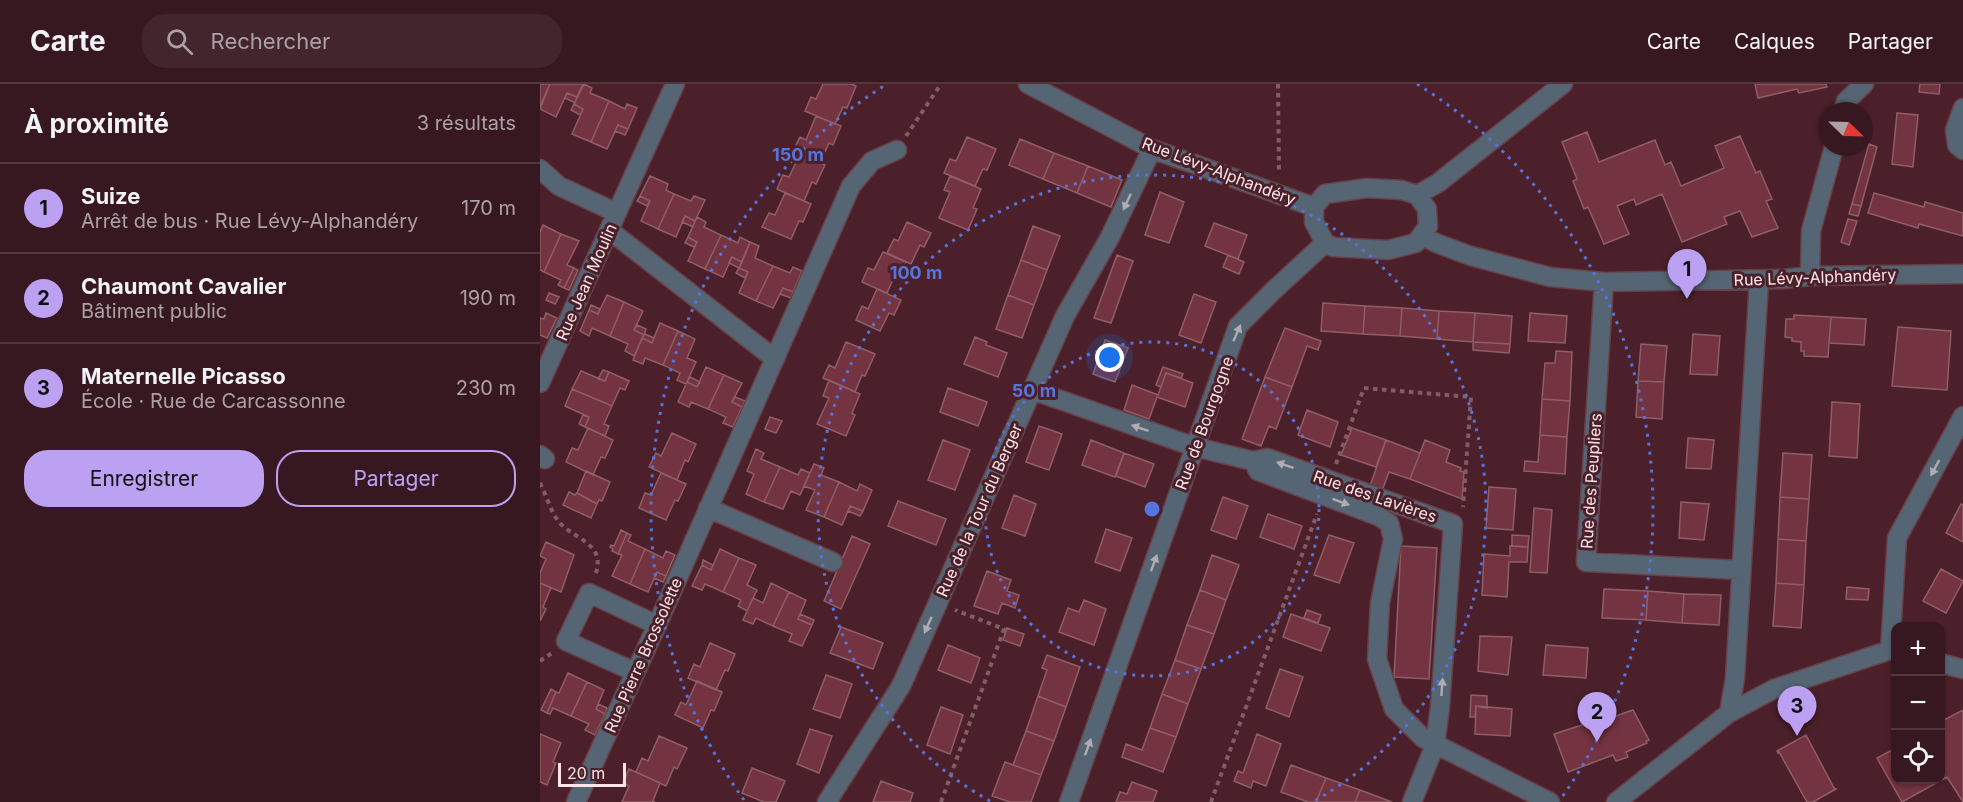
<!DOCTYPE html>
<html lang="fr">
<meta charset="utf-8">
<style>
:root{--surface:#381820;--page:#43252d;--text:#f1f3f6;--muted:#aba0a5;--line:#52373e;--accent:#bca0f2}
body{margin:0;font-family:Inter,sans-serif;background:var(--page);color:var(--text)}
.controls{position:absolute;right:18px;bottom:18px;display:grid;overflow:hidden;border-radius:12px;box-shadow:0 2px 4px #0004}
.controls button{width:54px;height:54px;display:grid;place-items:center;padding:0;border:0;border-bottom:2px solid var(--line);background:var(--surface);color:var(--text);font:30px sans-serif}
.compass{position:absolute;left:1279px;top:18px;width:54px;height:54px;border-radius:50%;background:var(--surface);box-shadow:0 2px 4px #0004;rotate:113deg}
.scale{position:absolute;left:18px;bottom:15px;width:68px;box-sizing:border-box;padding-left:6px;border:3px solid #fce5e8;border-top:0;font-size:16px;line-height:21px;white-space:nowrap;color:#fce5e8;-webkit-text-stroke:4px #4b202a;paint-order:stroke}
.you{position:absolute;left:570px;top:274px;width:21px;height:21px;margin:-15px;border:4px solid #fff;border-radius:50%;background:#1a73e8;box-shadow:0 0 0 9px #1a73e833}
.badge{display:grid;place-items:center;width:39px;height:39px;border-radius:50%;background:var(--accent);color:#111;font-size:20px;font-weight:700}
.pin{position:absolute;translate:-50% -50px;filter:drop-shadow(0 2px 3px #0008)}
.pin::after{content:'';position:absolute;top:32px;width:21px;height:18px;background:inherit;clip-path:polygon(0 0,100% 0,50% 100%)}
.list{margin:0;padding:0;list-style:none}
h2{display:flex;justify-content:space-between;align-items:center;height:78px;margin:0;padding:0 24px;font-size:26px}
h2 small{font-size:20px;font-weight:400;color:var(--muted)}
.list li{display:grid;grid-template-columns:39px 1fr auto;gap:18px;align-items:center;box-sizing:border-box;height:90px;padding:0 24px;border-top:2px solid var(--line)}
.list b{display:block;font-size:22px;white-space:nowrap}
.list p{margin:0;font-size:20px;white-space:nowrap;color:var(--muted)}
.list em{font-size:20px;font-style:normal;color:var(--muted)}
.actions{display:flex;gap:12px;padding:18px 24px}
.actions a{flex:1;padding:14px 0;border:2px solid var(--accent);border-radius:24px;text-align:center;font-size:21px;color:var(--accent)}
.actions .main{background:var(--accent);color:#111}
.icon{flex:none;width:33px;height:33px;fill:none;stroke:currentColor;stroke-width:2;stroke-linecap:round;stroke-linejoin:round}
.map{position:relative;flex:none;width:1423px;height:718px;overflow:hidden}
header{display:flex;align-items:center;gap:36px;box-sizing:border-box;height:84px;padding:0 30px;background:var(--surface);border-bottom:2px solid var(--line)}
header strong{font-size:28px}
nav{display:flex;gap:33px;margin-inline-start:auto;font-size:21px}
.search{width:420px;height:54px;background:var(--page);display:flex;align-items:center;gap:15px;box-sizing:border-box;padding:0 21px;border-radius:24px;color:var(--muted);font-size:22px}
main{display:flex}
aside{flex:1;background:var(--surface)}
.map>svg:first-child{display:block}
.building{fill:#733341;stroke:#8f5e66;stroke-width:1.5}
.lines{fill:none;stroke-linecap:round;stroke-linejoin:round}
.minor-casing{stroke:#674048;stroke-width:21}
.path{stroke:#825d65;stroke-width:4;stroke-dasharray:4.5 4.5;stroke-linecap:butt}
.minor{stroke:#566573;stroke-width:18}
.oneway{fill:#b1abb3}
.ring{fill:none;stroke:#5574dc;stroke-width:3;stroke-dasharray:3 6}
.labels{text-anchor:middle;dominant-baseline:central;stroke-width:6;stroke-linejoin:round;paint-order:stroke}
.street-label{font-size:16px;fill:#fce5e8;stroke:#4b202a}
.centre{fill:#5574dc;stroke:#4b202a;stroke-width:3}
.ring-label{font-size:18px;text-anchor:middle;font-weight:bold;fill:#5574dc;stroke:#4b202a;stroke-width:6;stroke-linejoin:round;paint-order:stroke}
</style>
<header>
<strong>Carte</strong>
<div class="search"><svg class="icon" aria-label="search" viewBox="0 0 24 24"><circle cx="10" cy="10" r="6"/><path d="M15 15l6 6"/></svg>Rechercher</div>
<nav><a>Carte</a><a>Calques</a><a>Partager</a></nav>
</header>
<main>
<aside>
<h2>À proximité<small>3 résultats</small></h2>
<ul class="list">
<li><span class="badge">1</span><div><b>Suize</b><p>Arrêt de bus · Rue Lévy-Alphandéry</p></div><em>170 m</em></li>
<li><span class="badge">2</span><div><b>Chaumont Cavalier</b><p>Bâtiment public</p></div><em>190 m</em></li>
<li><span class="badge">3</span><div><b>Maternelle Picasso</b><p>École · Rue de Carcassonne</p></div><em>230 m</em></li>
</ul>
<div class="actions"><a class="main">Enregistrer</a><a>Partager</a></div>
</aside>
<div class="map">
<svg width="1423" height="718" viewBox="0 0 1423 718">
<rect width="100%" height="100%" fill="#4b202a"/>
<!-- building -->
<path class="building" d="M0,0H10L0,22Z
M10,0H43L37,13L27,9L16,33L0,25Z
M44,0L52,4L50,9L69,17L51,58L32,50L43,25L34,20Z
M283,0H312L316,2L307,24L303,23L295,40L265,27L271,13L276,15Z
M1215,0H1286L1287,3L1259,9L1257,5L1218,14Z
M1380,0H1400L1399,10L1379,8Z
M27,9L37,13L35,19L25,14Z
M69,17L85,25L87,20L97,24L88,45L78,41L67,65L51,58Z
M34,20L43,25L40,31L31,26Z
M1357,29L1378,31L1373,83L1352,80Z
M276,32L301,42L293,61L289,59L280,79L253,67L260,53L266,56Z
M78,41L88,45L85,51L75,47Z
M1047,48L1059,78L1115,56L1125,81L1131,78L1141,102L1184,84L1175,62L1200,52L1216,89L1220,87L1232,115L1226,117L1238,144L1212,153L1200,127L1184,133L1187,140L1142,158L1122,110L1096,121L1094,115L1077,122L1089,150L1064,160L1048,123L1044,125L1033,97L1037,95L1022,58Z
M427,53L456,65L447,86L443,85L435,102L404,89L410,75L416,77Z
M480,55L514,69L503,95L469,81Z
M1329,60L1337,63L1321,122L1312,120Z
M514,69L548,82L537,109L503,95Z
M260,70L285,81L276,100L272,98L264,117L237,105L243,91L249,93Z
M548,82L582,96L571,123L537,109Z
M110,92L128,100L126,106L134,110L118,145L101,137L110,117L100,112Z
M410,92L441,105L433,124L437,125L428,146L399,134L410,108L404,106Z
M620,108L644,118L629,159L605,151Z
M245,109L271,120L263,138L259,137L251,155L222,143L229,129L235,131Z
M1334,109L1384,123L1385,118L1423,129V152L1379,140L1378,144L1328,129Z
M134,110L151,117L154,112L165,116L155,137L145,132L136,153L118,145Z
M100,112L110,117L107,122L97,117Z
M1312,120L1321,122L1318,132L1309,130Z
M145,132L155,137L153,143L142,138Z
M157,133L166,138L164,143L181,151L165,185L148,177L157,158L148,153Z
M1308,135L1317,137L1309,161L1301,158Z
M367,138L391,149L384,163L380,161L371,180L347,169L354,155L358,157Z
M674,139L707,151L698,175L665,162Z
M3,141L21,150L4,188L0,186V148Z
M493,142L520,152L507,186L481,176Z
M21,150L39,157L27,181L34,184L24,204L18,201L21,196L4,188Z
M181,151L198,159L200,153L210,158L202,178L192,173L183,193L165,185Z
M148,153L157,158L154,163L145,159Z
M210,158L219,162L215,174L233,182L216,217L199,209L208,188L199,184Z
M343,168L366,178L359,192L355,191L347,209L322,198L328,184L334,186Z
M577,171L593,177L571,239L554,234Z
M688,171L704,178L699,190L683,183Z
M192,173L202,178L199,184L189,179Z
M481,176L507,186L494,221L468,211Z
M233,182L250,189L253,183L262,187L253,208L243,204L233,224L216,217Z
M34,184L38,186L29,206L24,204Z
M199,184L208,188L205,194L196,189Z
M243,204L253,208L251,214L240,210Z
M337,205L361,216L354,231L349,229L340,247L316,236L322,222L328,225Z
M9,209L19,213L15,220L6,216Z
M654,210L676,218L661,259L639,251Z
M67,211L84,218L70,252L52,244L49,252L40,247L49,226L58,230Z
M468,211L494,221L482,254L456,245Z
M84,218L103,227L94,246L104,251L94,272L85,267L88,260L70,252Z
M783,219L825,222L823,250L781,247Z
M51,221L60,225L58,230L49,226Z
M825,222L862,224L860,252L823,250Z
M862,224L899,227L897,255L860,252Z
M899,227L935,229L933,258L897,255Z
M6,229L17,234L7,254L0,251V234L4,235Z
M935,229L972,232L970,260L933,258Z
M990,229L1027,232L1025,259L988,257Z
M1254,231L1291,233L1288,273L1264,272V267H1261V258L1252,257V254L1245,253L1246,235H1254Z
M1291,233L1326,235L1324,261L1289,259Z
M120,239L138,247L123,281L105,274L103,280L93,276L102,254L112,259Z
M97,241L106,245L104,251L94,246Z
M1358,243L1411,247L1407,306L1352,302Z
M745,244L781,257L778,266L767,262L752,303L725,293Z
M138,247L155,255L147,274L156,278L146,300L137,296L140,289L123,281Z
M105,250L114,254L112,259L102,254Z
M1153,250L1180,252L1177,291L1150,290Z
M435,253L447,258L446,261L467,269L458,293L424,280Z
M565,256L588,264L575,298L553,290Z
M306,258L335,270L325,292L322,291L315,308L283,294L289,281L295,284Z
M933,258L970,260L969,269L933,266Z
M1101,260L1127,262L1124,298L1098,297Z
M1016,267L1032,268L1030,317L1002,315L1005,279H1015Z
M166,283L184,291L168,325L151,318L149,323L138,318L147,298L157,303Z
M623,283L643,290L641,294L626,289L621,303L616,301Z
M63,286L69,288L65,297L58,295Z
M41,287L65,297L69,288L89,297L85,306L80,304L72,322L32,305Z
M626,289L653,299L645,323L617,313L609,335L584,326L592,301L618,311Z
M184,291L202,299L192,318L202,323L193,343L183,339L186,333L168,325Z
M150,293L160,298L157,303L147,298Z
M725,293L752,303L736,345L729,342L721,362L702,355Z
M289,296L320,310L312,329L315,331L306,352L277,340L289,314L283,312Z
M1098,297L1124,298L1122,335L1096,333Z
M408,304L447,318L438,342L400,328Z
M32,305L72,322L64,340L69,342L65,352L45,343L49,333L25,322Z
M195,313L205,317L202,323L192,318Z
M1002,315L1030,317L1027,353L1000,351Z
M1292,318L1320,320L1317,374L1289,372Z
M767,326L798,338L790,363L758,351Z
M43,331L49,333L45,343L39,340Z
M230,333L242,337L236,349L225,345Z
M499,342L522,350L509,386L486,378Z
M48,344L73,356L65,374L61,373L53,391L26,378L32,364L38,366Z
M812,344L846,356L836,383L801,371Z
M132,349L156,360L148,378L145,376L137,396L109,383L116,369L121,372Z
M1000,351L1027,353L1025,390L984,387L985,377L998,378Z
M1148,354L1174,356L1171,385L1146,384Z
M403,356L430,366L415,406L388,396Z
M551,356L584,369L575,393L542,381Z
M846,356L880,369L870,395L849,388L842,407L830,402Z
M885,356L910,366L906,378L921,384L920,387L924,388L922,415L870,395Z
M216,365L224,369L221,375L240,383L224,418L206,410L214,390L207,387Z
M584,369L614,380L605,403L576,392Z
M1243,369L1272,371L1269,415L1240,413Z
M274,380L284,384L281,391L299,398L284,433L266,426L275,406L264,402Z
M240,383L258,391L261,385L270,389L260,411L251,407L243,425L224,418Z
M46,387L70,398L62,417L59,416L57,420L37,409Z
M121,389L146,400L138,417L135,416L126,436L99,424L105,409L111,411Z
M299,398L317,407L320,400L332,406L323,427L310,422L302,441L284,433Z
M949,403L976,405L973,446L946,444Z
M29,408L35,411L37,409L57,420L51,434L23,421Z
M474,411L496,420L485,452L462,444Z
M683,413L708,422L696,455L671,446Z
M1240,413L1269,415L1266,457L1238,455Z
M358,417L406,435L396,461L348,442Z
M1141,418L1169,420L1164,456L1139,454Z
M1421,420L1423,421V458L1406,449Z
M310,422L323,427L320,432L308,427Z
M994,424L1012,426L1007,489L990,488Z
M728,430L762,442L754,465L720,453Z
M566,445L592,454L580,487L555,478Z
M81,446L87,449L78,470L72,467L73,465L70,463L71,461L74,462Z
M87,449L91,451L88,457L105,465L90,500L72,492L82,471L78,470Z
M789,451L814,459L799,499L774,491Z
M972,451L989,452L988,463L972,462Z
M312,452L330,460L301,525L284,517Z
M1238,455L1266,457L1264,501L1236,499Z
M6,458L34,471L21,508L0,499V489L6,475L0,472Z
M861,462L897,464L889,595L854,593Z
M970,462L988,463L987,478H969L967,513L942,511L944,470L970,472Z
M105,465L123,474L126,467L135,471L126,492L117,488L108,508L90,500Z
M180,465L199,474L183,508L165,500L162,506L152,502L162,481L171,486Z
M672,471L699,481L686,516L660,506Z
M199,474L216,481L207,501L217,506L207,527L198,522L201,516L183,508Z
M163,476L173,481L171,486L162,481Z
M1401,485L1423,497L1406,529L1383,517Z
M447,487L471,496L467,507L479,511L475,524L462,519L458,530L434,522Z
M117,488L126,492L123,498L114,494Z
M0,499L11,504L3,523L6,525L0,537Z
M231,499L249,508L233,542L216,534L213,540L203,536L213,514L223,519Z
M1236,499L1264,501L1261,544L1233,542Z
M1307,503L1329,505L1328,516L1306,515Z
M1064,505L1108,507L1106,536L1062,534Z
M660,506L686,516L674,550L647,541Z
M1108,507L1144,510L1142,539L1106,536Z
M249,508L266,516L258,535L272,541L262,562L249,557L252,550L233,542Z
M1144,510L1181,511L1179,541L1142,539Z
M544,516L566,525L554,561L519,548L528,524L539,528Z
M767,526L781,531L778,539L764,534Z
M260,530L274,536L272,541L258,535Z
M751,530L790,544L781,567L743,553Z
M647,541L674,550L661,585L635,576Z
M301,543L343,559L333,585L290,569Z
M467,544L484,550L480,562L463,556Z
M940,552L972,553L968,591L938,587Z
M170,559L195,570L188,587L185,586L176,606L148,594L154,580L160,583Z
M408,561L440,574L431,599L398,586Z
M1006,561L1048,564L1046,594L1003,591Z
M507,571L540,583L526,623L498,612L507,586L502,584Z
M635,576L661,585L648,620L622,610Z
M740,585L763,593L749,633L726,624Z
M28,589L47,598L31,632L13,624L10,630L7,629L16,608L19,609Z
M286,591L312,600L300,634L273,625Z
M157,597L182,608L174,627L171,626L163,644L135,631L141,618L146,621Z
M47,598L64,606L56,625L65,630L55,651L45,646L49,640L31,632Z
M11,605L16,608L7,629L1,626Z
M622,610L648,620L636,653L610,644Z
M931,611L947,612V624L936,622L935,633H930Z
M498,612L526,623L514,657L486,647Z
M58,620L67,624L65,630L56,625Z
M936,622L972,625L970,652L935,650Z
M401,623L423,631L410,670L387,661Z
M1069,623L1073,633L1093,626L1109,656L1106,657L1107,659L1086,668L1088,673L1076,677L1073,671L1028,688L1014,650L1042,641L1039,633Z
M1423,626V718L1407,693L1362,718L1337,674L1356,664V696H1400V638Z
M610,644L636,653L623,688L582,673L586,660L602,666Z
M270,645L292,652L279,689L257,680Z
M486,647L514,657L501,691L473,681Z
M0,650L21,659L13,678L16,679L7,701L0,698Z
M717,650L741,660L726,702L713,697L711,704L694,697L698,687L703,689Z
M1266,651L1294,704L1296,705L1273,718H1267L1239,668L1238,669L1237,667Z
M119,652L147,664L137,685L134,683L126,702L96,688L102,674L108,677Z
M465,678L501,691L491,718H470L452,712Z
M751,681L786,694L776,718H768L741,708Z
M212,684L245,697L236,718H224L202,709Z
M89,685L120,699L113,717L115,718H82L89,702L83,699Z
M786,694L820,706L815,718H776Z
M341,697L373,709L370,718H333Z
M592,698L617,707L613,718H576L580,708L587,710Z
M820,706L852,718H815Z"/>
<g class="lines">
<defs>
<path id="minor" d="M488,0L612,65L774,123
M1423,24L1415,46L1417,61L1423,66
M1303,27L1306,17L1324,0
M0,85L19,102L77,129
M827,104L862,106L877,111L887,125L888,142L876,159L848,166L793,163L785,159L774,138V123L785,110Z
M877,111L898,99L1023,0
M69,146L235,275
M882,151L896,159L931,172L1010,193L1064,198L1243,195L1270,192L1423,190
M1270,192L1271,147L1294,63
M1064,198L1046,478L1201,486
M0,299L135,0
M492,306L655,363L713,377L727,374L913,440L900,623L895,661L872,718
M0,371L5,375
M713,377L718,387L838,432L849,439L853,455L840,519L837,575L854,625L883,654L1010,718
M168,424L293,478
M1350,566L1357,454L1423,332
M1400,579L1423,585
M95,588L26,557L49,509L117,541
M1189,629L1195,594L1219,196
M36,718L117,541L311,102L332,77L357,66
M287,718L361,602L525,232L570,153L612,65
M529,718L698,242L734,206L785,159
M1076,718L1189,629L1234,605L1350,566"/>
</defs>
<!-- minor casing -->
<use href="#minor" class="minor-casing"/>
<!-- path -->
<path class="path" d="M738,0L739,90
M366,52L401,0
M796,380L824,304L931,313L923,423
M0,399C6,411 11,428 19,438C36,457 67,459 55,492
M0,577L12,569
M401,718L464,545L415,526
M671,718L777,430"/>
<!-- minor -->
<use href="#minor" class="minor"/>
</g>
<!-- one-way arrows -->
<defs><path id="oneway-solid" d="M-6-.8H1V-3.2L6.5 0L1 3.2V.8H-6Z" transform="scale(1.5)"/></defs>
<g class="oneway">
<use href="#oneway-solid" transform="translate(587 118) rotate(115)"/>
<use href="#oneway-solid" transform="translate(697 249) rotate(-66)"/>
<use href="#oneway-solid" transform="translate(600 344) rotate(-161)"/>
<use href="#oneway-solid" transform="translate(745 381) rotate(-161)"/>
<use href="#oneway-solid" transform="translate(1395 384) rotate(118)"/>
<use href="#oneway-solid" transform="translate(801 418) rotate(20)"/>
<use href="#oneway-solid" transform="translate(614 479) rotate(-70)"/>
<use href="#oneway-solid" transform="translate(388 541) rotate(114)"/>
<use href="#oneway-solid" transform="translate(902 603) rotate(-86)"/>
<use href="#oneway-solid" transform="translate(548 663) rotate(-70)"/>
</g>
<!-- distance rings -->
<g class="ring">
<circle cx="612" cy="425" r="167"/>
<path d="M450 717A334 334 0 1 1 774 717"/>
<path d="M204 716A501 501 0 0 1 347 0M877 0A501 501 0 0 1 1020 716"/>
</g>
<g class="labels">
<!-- street labels -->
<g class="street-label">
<text transform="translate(679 87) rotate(21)">Rue Lévy-Alphandéry</text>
<text transform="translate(1275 193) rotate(-2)">Rue Lévy-Alphandéry</text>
<text transform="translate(46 198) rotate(-66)">Rue Jean Moulin</text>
<text transform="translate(664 339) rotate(-70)">Rue de Bourgogne</text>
<text transform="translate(1051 397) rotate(-86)">Rue des Peupliers</text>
<text transform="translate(835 412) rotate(19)">Rue des Lavières</text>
<text transform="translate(439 426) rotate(-66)">Rue de la Tour du Berger</text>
<text transform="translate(103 571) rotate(-66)">Rue Pierre Brossolette</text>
</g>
</g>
<circle cx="612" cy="425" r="9" class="centre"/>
<g class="ring-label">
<text x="258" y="77">150 m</text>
<text x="376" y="195">100 m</text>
<text x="494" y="313">50 m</text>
</g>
</svg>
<div class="controls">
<button>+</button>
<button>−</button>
<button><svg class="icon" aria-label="locate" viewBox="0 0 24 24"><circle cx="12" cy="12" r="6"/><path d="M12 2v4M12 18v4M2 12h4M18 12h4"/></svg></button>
</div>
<svg class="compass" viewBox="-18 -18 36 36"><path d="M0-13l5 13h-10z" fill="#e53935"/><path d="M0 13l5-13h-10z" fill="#aba0a5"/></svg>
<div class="scale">20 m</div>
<div class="you"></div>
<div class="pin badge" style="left:1147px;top:215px">1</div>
<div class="pin badge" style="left:1057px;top:658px">2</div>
<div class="pin badge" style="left:1257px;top:652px">3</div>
</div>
</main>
